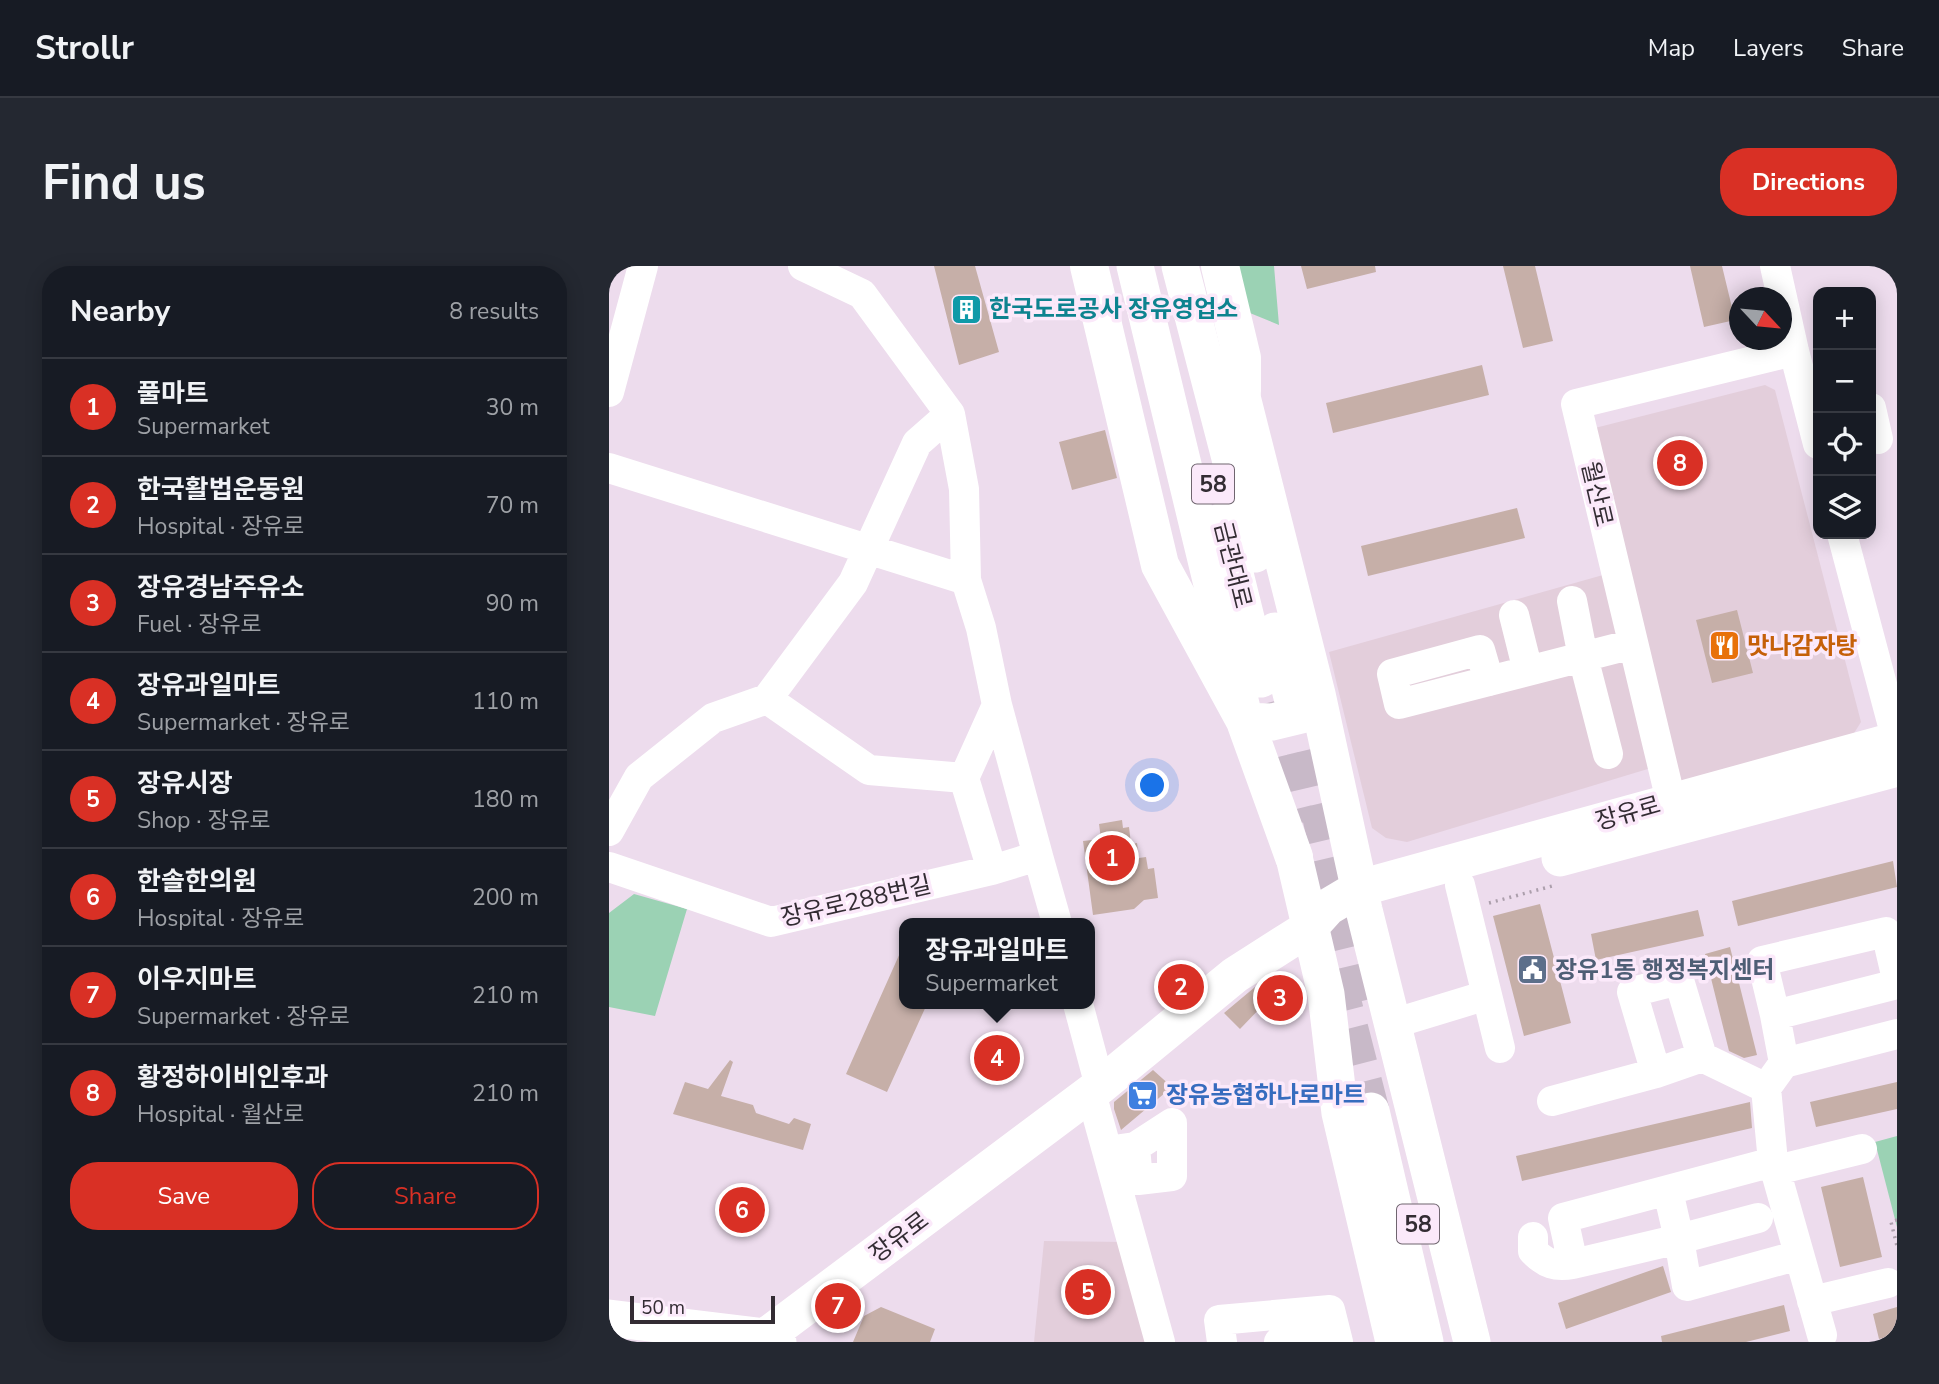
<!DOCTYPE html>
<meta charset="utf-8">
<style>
:root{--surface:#171b24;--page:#242831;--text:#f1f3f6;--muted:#9ea1a6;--line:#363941;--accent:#d93025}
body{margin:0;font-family:"Nunito Sans","Noto Sans KR",sans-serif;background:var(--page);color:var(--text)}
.controls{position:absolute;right:21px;top:21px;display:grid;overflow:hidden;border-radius:14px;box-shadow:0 4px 18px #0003}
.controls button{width:63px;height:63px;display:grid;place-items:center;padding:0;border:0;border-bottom:2px solid var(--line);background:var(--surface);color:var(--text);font:35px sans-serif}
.compass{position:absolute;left:1120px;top:21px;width:63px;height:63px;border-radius:50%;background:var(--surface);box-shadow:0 4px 18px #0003;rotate:116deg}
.scale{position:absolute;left:21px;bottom:18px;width:145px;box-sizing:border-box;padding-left:7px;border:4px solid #332c33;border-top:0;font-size:19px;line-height:24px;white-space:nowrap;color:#332c33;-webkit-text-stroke:5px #fbe9fa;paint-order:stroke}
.you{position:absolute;left:544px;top:520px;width:24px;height:24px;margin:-18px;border:5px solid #fff;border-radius:50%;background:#1a73e8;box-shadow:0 0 0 10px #1a73e833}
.badge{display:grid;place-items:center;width:46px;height:46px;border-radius:50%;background:var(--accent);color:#fff;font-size:23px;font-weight:700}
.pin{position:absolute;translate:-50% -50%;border:4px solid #fff;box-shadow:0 2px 7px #0006}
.popup{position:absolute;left:290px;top:652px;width:196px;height:91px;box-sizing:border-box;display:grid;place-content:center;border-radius:14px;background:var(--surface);filter:drop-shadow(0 2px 5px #0005);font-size:23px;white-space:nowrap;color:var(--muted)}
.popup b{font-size:26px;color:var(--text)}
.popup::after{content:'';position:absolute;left:50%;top:100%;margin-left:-14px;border:14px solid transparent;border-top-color:var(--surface)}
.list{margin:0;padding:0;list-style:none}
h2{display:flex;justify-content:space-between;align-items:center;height:91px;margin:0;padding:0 28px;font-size:30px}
h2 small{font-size:23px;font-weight:400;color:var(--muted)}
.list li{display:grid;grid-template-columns:46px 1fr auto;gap:21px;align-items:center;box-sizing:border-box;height:98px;padding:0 28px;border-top:2px solid var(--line)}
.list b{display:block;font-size:26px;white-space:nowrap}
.list p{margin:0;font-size:23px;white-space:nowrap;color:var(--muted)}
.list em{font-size:23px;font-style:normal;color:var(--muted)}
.actions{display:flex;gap:14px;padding:21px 28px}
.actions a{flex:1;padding:16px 0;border:2px solid var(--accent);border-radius:28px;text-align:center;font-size:24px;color:var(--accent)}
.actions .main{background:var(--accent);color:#fff}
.icon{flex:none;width:38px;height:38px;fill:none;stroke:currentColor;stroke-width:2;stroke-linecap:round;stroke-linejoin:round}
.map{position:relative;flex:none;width:1288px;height:1076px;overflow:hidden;border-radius:28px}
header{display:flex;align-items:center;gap:42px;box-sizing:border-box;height:98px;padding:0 35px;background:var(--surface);border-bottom:2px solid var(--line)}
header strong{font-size:33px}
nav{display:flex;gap:38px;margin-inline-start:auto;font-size:24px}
.intro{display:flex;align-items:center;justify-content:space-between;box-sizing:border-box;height:168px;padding:0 42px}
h1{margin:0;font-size:49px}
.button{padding:18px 32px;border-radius:28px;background:var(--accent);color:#fff;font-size:24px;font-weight:700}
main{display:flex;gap:42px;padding:0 42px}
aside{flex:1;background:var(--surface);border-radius:28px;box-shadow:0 4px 18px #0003}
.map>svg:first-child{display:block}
.commercial{fill:#e3cedb}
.green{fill:#9bd2b4}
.building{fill:#c6afa8}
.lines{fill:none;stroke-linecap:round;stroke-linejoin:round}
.major-tunnel{stroke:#c8b9c8;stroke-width:37;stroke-dasharray:37 18;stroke-linecap:butt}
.path{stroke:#ac9fac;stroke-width:3.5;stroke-dasharray:2 5;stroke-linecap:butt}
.minor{stroke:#fff;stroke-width:30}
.major{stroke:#fff;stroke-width:37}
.highway{stroke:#fff;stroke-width:38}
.labels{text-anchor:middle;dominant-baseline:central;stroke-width:7;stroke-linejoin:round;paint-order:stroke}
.shield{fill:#fbe9fa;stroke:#6f656f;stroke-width:2}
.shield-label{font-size:23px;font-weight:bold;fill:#332c33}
.culture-label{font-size:24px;font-weight:bold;fill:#0d838f;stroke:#fbe9fa;text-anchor:start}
.street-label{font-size:24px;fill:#332c33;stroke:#fbe9fa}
.food-label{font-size:24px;font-weight:bold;fill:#c56008;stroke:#fbe9fa;text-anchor:start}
.service-label{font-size:24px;font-weight:bold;fill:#4e5e75;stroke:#fbe9fa;text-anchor:start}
.shop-label{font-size:24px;font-weight:bold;fill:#366cbe;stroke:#fbe9fa;text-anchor:start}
</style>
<header>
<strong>Strollr</strong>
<nav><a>Map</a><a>Layers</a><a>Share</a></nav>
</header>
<div class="intro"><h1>Find us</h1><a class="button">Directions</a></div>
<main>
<aside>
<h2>Nearby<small>8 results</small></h2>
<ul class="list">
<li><span class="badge">1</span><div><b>풀마트</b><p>Supermarket</p></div><em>30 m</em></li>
<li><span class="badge">2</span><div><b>한국활법운동원</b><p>Hospital · 장유로</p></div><em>70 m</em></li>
<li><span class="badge">3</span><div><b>장유경남주유소</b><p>Fuel · 장유로</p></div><em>90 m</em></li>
<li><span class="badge">4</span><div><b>장유과일마트</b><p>Supermarket · 장유로</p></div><em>110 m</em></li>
<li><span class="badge">5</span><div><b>장유시장</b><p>Shop · 장유로</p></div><em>180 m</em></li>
<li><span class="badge">6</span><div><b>한솔한의원</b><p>Hospital · 장유로</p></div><em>200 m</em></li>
<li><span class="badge">7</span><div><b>이우지마트</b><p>Supermarket · 장유로</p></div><em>210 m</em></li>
<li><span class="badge">8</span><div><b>황정하이비인후과</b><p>Hospital · 월산로</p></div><em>210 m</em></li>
</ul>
<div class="actions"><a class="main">Save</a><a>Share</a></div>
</aside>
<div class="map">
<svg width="1288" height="1076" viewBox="0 0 1288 1076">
<rect width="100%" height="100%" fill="#eddced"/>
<!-- commercial -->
<path class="commercial" d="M1156,119L1166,124L1252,456L1237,480L1075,525L978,164Z
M994,309L1042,502L798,576L777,572L763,562L720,386Z
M435,975L516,976L542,1076H425Z"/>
<!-- green -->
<path class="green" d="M625,0H665L670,59L636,45Z
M25,628L78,643L46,750L0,741V647Z
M1288,870V961L1266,876Z"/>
<!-- building -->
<path class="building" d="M325,0H366L390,86L350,99Z
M692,0H766L767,6L698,23Z
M894,0H926L944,75L914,82Z
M1081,0H1113L1126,54L1095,61Z
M873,99L880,129L724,167L717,137Z
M496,164L508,212L463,224L450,176Z
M908,242L916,272L759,310L752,280Z
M1128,344L1144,407L1103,417L1087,354Z
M513,554L514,562L520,561L522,578L528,577L530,592L537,591L539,603L545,602L549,632L535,634L525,643L484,649L474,575L492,573L490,558Z
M1284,595L1288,621L1129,660L1123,635Z
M931,638L962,757L915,770L884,650Z
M1089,644L1095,670L987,694L982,668Z
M295,678V738H318L278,826L237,808Z
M1121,681L1148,789L1135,792L1120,785L1096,688Z
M646,721L658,735L631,763L615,747Z
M121,794L124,796L112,830L144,839L147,847L180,858L185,852L202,858L194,884L64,848L76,816L99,823Z
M544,804L563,821L512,864L505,843V836Z
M1288,816V843L1207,861L1201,836Z
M1141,836L1143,862L913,915L907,890Z
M1254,911L1273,991L1231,1001L1212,921Z
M1054,1000L1062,1026L957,1063L949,1037Z
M1175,1039L1181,1065L1137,1076H1053L1052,1070Z
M272,1041L326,1063L321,1076H244L255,1050Z
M1288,1041V1068L1270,1073L1264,1048Z"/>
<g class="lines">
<!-- major-tunnel -->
<path class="major-tunnel" d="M683,431L757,740
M658,437L688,558
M727,709L762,845"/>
<!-- path -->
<path class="path" d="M880,637L947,619
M1288,954L1282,956L1288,980"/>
<!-- minor -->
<path class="minor" d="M194,0L253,28L341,148
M1166,0L1185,85L1209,178
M0,126L34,0
M1262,142L1269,173
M0,202L357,314
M1233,268L1288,475
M963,335L974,391L999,488
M905,349L919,405
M880,415L871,384L783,408L790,438L1024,378
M388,439L429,590
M355,512L260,504L158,433L244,317L308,177L341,148L355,223L357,314L372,362L388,439L355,512L383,604
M1062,535L967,138L1185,85
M0,565L30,511L104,452L158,433
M0,601L162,656L383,604L429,590L448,657
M878,729L891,782
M469,738L491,820
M1166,749L1288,718
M783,758L878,729L851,619
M1175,797L1166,749L1153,695L1277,666L1288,713
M1047,807L1023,726L1070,714L1093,791
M482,827L551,1076
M943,835L1047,807L1093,791L1157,822
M498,885L526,881L563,857V910L529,914L526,881
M1164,896L1157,822L1175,797L1288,768
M1168,904L1253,883
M1059,925L1070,973L964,998L954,952L1164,896L1213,1069
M1149,952L1070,973L1078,1020L1190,989
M924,971V985C937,998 946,1001 964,998
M1203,1035L1279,1017
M613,1076L610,1054L721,1044L729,1076
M670,1076L728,1072"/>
<!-- major -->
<path class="major" d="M526,0L636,455L663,456L692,449L708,428
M571,0L646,288
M624,95L708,428L755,644L863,1076
M613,255L652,413
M666,365L683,431
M685,591L717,728L731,847L785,1076
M951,592L1288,502
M762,845L816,1076
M0,1052L156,1071L169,1076
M156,1071L491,820L626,709L700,662L719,641L751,622L1288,474"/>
<!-- highway -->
<path class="highway" d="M480,0L551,299L636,455L685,591
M611,0L633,92V125"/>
</g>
<!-- icons -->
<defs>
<symbol id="building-square" viewBox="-11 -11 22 22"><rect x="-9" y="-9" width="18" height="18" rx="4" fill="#0f9aa8" stroke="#fbe9fa"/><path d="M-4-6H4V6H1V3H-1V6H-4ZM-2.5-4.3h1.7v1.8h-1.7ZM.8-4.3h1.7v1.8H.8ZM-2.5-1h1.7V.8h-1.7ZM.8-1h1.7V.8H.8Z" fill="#fff"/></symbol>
<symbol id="restaurant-square" viewBox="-11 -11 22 22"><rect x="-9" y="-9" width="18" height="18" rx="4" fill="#e8710a" stroke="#fbe9fa"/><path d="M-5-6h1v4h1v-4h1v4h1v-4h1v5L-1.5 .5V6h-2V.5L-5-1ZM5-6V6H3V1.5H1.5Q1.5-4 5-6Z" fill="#fff"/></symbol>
<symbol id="civic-square" viewBox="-11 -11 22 22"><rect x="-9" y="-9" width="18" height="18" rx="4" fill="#5c6f8a" stroke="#fbe9fa"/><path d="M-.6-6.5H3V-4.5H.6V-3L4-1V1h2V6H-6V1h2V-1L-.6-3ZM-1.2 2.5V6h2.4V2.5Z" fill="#fff"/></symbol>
<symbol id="supermarket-square" viewBox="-11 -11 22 22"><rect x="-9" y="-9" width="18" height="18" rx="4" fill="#3f7fe0" stroke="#fbe9fa"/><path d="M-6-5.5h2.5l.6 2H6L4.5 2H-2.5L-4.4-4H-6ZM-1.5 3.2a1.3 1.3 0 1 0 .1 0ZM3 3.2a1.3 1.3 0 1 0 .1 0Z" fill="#fff"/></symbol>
</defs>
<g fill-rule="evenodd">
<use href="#building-square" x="340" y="26" width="35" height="35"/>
<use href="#restaurant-square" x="1098" y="362" width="35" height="35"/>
<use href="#civic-square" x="906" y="686" width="35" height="35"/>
<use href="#supermarket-square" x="516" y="812" width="35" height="35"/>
</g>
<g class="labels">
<!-- shield labels -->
<g class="shield">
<rect x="583" y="198.5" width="42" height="39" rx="5"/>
<rect x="788" y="938.5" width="42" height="39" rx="5"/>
</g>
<g class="shield-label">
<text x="604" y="218">58</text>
<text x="809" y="958">58</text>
</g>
<!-- culture labels -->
<g class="culture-label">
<text x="380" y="43">한국도로공사 장유영업소</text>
</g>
<!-- street labels -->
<g class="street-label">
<text transform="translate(988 228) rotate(77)">월산로</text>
<text transform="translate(624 299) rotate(76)">금관대로</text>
<text transform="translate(1019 547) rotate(-16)">장유로</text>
<text transform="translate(247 635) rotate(-13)">장유로288번길</text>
<text transform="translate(290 971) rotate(-37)">장유로</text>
</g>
<!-- food labels -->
<g class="food-label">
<text x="1138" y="380">맛나감자탕</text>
</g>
<!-- service labels -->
<g class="service-label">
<text x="946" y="704">장유1동 행정복지센터</text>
</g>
<!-- shop labels -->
<g class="shop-label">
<text x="557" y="829">장유농협하나로마트</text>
</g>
</g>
</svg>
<div class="controls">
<button>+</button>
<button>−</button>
<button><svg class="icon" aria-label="locate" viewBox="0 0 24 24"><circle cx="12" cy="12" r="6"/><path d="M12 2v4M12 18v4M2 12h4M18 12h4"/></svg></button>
<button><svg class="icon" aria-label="layers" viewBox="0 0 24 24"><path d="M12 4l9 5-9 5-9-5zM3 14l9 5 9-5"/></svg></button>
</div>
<svg class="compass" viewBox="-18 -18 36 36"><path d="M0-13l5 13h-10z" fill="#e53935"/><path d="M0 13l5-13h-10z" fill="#9ea1a6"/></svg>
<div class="scale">50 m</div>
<div class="you"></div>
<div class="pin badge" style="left:503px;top:592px">1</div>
<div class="pin badge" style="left:572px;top:721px">2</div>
<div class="pin badge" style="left:671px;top:732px">3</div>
<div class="pin badge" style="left:388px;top:792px">4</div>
<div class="popup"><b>장유과일마트</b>Supermarket</div>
<div class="pin badge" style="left:479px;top:1026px">5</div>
<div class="pin badge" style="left:133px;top:944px">6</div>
<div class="pin badge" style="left:229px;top:1040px">7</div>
<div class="pin badge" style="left:1071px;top:197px">8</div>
</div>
</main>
